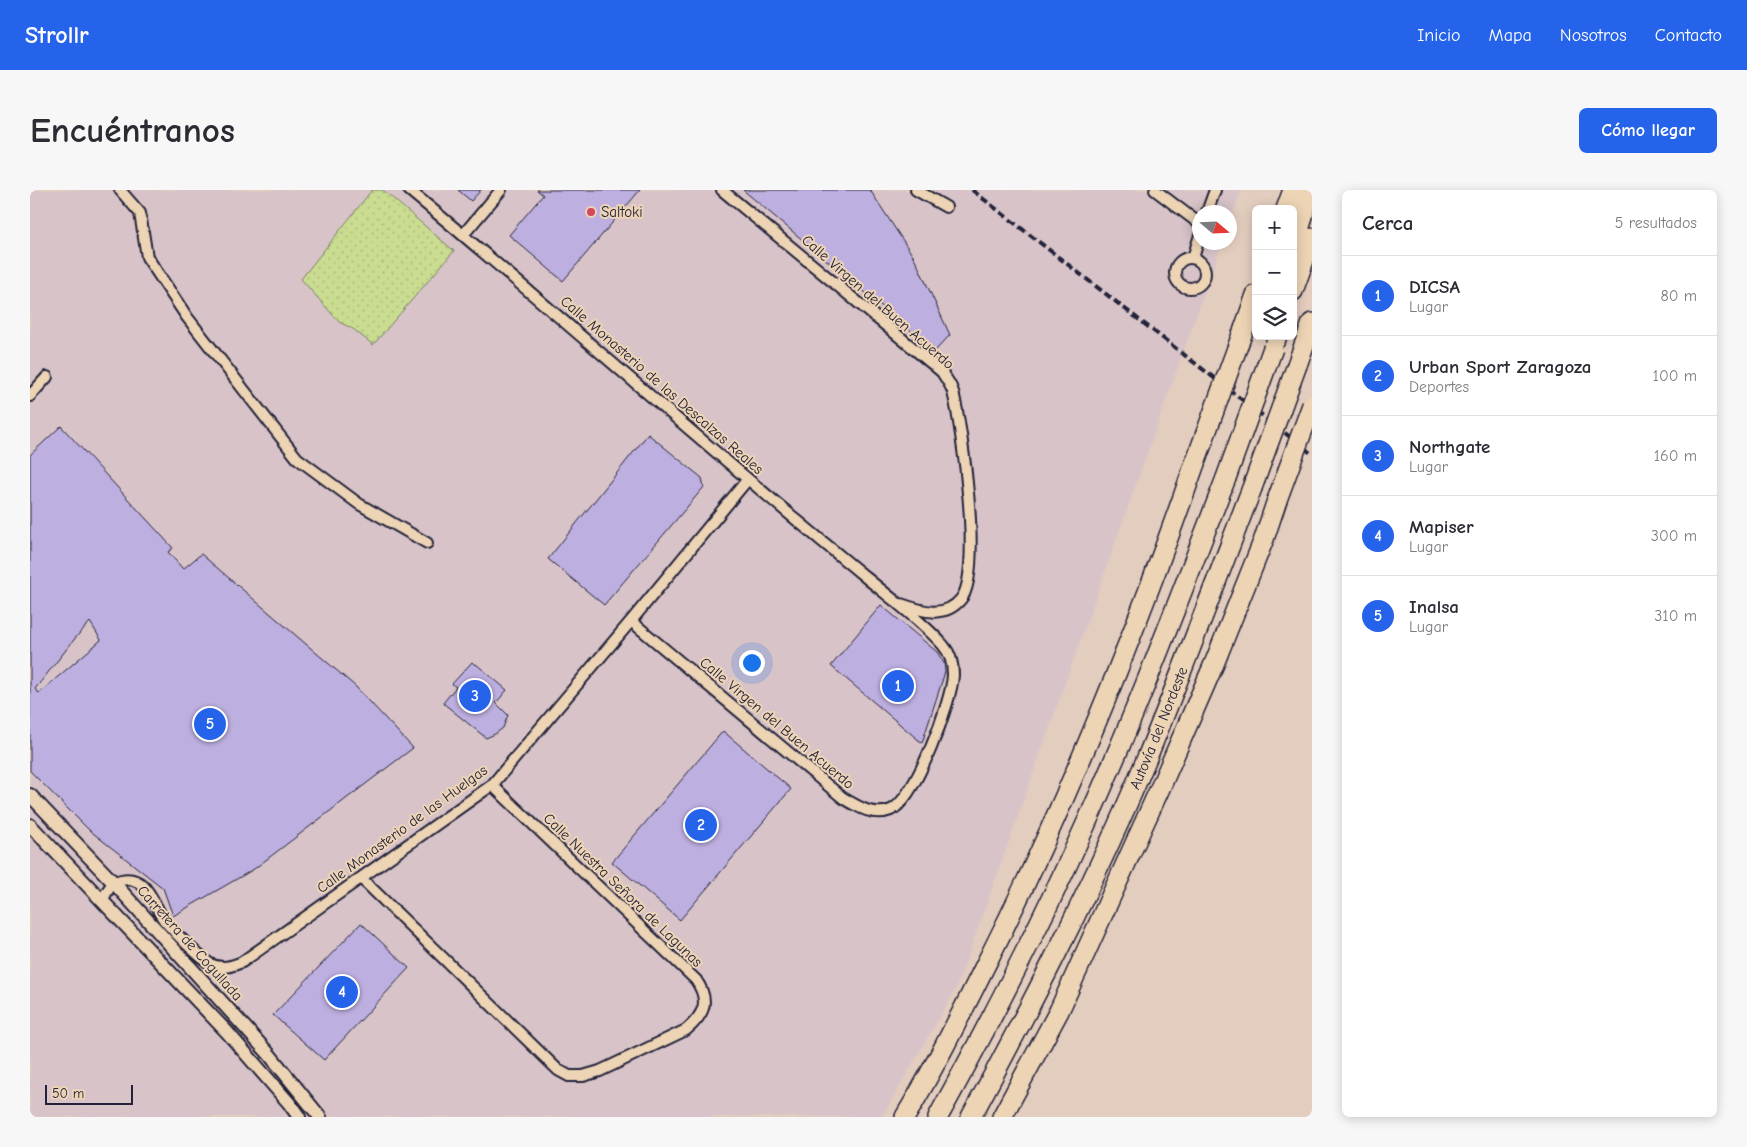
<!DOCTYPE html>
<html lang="es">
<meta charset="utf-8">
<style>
:root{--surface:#fff;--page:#f7f7f7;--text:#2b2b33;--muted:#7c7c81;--line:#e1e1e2;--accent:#2563eb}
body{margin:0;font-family:"Comic Neue",sans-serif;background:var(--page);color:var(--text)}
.controls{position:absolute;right:15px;top:15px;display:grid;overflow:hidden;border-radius:8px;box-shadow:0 2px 12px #0003}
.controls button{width:45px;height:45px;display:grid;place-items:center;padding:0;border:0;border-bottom:1px solid var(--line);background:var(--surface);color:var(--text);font:25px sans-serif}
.compass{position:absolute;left:1162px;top:15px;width:45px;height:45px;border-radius:50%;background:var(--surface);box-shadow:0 2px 12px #0003;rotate:109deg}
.scale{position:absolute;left:15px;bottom:12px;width:88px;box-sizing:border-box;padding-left:5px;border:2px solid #22223b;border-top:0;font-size:14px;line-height:18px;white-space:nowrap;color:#22223b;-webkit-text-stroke:4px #edd4b5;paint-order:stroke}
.you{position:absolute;left:721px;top:472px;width:18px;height:18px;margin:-12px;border:4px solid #fff;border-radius:50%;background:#1a73e8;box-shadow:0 0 0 8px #1a73e833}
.badge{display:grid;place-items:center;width:32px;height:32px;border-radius:50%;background:var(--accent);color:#fff;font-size:16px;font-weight:700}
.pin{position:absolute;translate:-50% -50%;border:2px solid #fff;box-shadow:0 1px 5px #0006}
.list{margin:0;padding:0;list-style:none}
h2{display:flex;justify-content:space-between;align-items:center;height:65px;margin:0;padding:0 20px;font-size:21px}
h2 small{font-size:16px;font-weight:400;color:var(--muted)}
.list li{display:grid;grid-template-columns:32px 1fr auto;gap:15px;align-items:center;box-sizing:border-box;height:80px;padding:0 20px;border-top:1px solid var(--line)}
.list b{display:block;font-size:19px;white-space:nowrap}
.list p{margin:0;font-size:16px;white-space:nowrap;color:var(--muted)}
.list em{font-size:16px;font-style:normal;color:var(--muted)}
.icon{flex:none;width:28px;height:28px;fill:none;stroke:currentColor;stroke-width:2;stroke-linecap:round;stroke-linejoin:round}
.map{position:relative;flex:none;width:1282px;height:927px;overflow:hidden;border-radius:8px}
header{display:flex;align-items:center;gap:30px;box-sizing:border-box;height:70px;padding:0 25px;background:var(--accent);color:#fff}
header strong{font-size:24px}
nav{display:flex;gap:28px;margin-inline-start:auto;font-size:18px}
.intro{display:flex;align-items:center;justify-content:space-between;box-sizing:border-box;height:120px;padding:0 30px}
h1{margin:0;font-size:35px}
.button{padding:12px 22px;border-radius:8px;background:var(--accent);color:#fff;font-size:18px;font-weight:700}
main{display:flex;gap:30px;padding:0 30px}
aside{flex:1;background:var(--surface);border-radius:8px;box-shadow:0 2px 12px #0003}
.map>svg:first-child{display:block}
.built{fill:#d8c4c8}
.grass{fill:url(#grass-dots);stroke:#767f66}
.building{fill:#bdafe0;stroke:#22223b;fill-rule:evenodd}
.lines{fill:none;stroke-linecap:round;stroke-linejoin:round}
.minor-casing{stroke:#22223b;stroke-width:14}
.tertiary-casing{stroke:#22223b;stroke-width:16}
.motorway-casing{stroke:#22223b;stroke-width:22}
.minor{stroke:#edd4b5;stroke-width:10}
.tertiary{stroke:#edd4b5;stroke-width:12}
.motorway{stroke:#edd4b5;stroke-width:19}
.rail{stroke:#22223b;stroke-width:4;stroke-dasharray:8 4;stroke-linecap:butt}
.motorway-bridge-casing{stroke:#22223b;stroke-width:22;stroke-linecap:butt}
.motorway-bridge{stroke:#edd4b5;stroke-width:19}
.poi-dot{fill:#d1495b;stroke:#edd4b5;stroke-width:2}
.labels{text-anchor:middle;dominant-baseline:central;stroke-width:4;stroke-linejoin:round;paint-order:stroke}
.poi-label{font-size:15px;fill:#22223b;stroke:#edd4b5;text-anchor:start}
.street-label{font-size:15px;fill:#22223b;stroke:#edd4b5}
</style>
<header>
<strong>Strollr</strong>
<nav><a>Inicio</a><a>Mapa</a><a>Nosotros</a><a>Contacto</a></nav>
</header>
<div class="intro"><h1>Encuéntranos</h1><a class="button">Cómo llegar</a></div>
<main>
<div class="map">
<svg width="1282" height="927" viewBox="0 0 1282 927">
<defs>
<pattern id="grass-dots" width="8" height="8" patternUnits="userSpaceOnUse" patternTransform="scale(1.25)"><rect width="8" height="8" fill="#cadc90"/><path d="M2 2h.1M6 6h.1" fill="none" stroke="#adbc7d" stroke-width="1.8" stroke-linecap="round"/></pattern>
</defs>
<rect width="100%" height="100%" fill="#e3cdbe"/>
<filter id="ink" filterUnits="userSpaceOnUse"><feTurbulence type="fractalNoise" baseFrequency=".02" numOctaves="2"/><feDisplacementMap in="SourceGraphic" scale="10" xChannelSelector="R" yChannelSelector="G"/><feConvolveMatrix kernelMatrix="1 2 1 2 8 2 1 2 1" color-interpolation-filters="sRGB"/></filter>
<g filter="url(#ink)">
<!-- built -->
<path class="built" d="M0,0H1211L1200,33V22H1170V52L1192,53L927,797L852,927H0Z"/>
<!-- grass -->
<path class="grass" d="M342,0H353L424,61L343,155L323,139L309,132L271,89Z"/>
<!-- building -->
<path class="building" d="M428,0H451L441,11Z
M507,0H610L533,91L479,45L513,5Z
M713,0H840L885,69L920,145L905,161Z
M31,236L143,358L138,362L153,379L171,364L326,497L383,558L224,679L143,726L133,698L59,640L0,581V265ZM60,432L71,450L9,503L5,499L47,446Z
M618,244L672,288L674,297L574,415L518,369Z
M851,415L907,462L914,473L915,482L892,553L801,476Z
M442,472L445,475L446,474L477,500L466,513L478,525L476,530L473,538L465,544L456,548L413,513L426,497L422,494Z
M693,541L761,599L650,730L582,672Z
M331,733L379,778L294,870L243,825Z"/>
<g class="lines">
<defs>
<path id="minor" d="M90,0L110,23L117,67L157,127L267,268L329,314L397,353
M379,0C494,95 605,194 719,290C759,324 799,357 839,390C862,409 893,432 913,455C921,464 923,474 923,485C922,511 885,610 861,620C844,627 828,617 813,608L601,431
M692,0L912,182C916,189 921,195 923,202C932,238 953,383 931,409C915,429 891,421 871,414
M886,0L916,17
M1125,0L1170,34
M1177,22L1185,0
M433,45L471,0
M1145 83a15 15 0 1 1 30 0a15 15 0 1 1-30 0Z
M1163,68L1170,45
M0,206L17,187
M332,689L528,880L539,886H553L570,881L656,840C675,824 680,811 666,790L462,595
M73,712C75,703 81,692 91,690C118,684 123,716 135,731C148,746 164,762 180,774C192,779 200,777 212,772L462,595L601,431L718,289"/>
<path id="tertiary" d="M0,605L84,693L239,864L290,927
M0,635L197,842L259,913L269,927"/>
<g id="motorway">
<path d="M1256,19L1263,0"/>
<path d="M1263,63L1280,0"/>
<path d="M1263,101L1282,48"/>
<path d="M1214,139L1226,105"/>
<path d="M1246,149V146"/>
<path d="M1267,175L1282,133"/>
<path d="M875,927C905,877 930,826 956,774C1038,612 1105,444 1165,273"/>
<path d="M908,927C961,831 1011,734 1056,634C1107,521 1151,404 1196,288"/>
<path id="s1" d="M941,927C1004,810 1065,692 1116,570C1153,480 1187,389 1222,298"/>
<path d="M972,927L1029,821L1131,596L1184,474L1234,349L1247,310"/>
</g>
</defs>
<!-- minor casing -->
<use href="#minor" class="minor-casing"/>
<!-- tertiary casing -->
<use href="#tertiary" class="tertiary-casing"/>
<!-- motorway casing -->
<use href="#motorway" class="motorway-casing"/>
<!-- minor -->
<use href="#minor" class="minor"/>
<!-- tertiary -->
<use href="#tertiary" class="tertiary"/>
<!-- motorway -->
<use href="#motorway" class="motorway"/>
<!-- rail -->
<path class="rail" d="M942,0L1282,264"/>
<defs>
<path id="motorway-bridge" d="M1165,273L1214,139
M1196,288L1243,158
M1222,298L1267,175
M1247,310L1282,215"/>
</defs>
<!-- motorway-bridge casing -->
<use href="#motorway-bridge" class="motorway-bridge-casing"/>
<!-- motorway-bridge -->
<use href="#motorway-bridge" class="motorway-bridge"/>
</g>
</g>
<!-- markers -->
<circle class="poi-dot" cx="561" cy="22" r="5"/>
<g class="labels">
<!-- poi labels -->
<g class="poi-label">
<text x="571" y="22">Saltoki</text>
</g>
<!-- street labels -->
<g class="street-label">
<text transform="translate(848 112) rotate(41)">Calle Virgen del Buen Acuerdo</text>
<text transform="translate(632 195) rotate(41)">Calle Monasterio de las Descalzas Reales</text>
<text transform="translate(747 533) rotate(40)">Calle Virgen del Buen Acuerdo</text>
<text stroke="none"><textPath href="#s1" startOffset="432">Autovía del Nordeste</textPath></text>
<text transform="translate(372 639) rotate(-36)">Calle Monasterio de las Huelgas</text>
<text transform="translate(593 700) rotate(44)">Calle Nuestra Señora de Lagunas</text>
<text transform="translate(160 753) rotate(48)">Carretera de Cogullada</text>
</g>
</g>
</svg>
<div class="controls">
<button>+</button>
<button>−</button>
<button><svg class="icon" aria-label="layers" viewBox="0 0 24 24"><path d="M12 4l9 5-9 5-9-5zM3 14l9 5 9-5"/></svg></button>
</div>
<svg class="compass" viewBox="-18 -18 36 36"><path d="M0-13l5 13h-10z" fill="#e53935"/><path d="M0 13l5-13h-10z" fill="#7c7c81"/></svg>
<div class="scale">50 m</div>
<div class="you"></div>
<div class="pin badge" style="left:868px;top:496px">1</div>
<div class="pin badge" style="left:671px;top:635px">2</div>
<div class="pin badge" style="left:445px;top:506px">3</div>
<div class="pin badge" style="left:312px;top:802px">4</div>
<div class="pin badge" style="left:180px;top:534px">5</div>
</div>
<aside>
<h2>Cerca<small>5 resultados</small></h2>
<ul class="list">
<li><span class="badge">1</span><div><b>DICSA</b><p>Lugar</p></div><em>80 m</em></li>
<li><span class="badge">2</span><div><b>Urban Sport Zaragoza</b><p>Deportes</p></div><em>100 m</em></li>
<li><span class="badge">3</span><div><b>Northgate</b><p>Lugar</p></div><em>160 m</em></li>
<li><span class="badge">4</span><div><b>Mapiser</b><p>Lugar</p></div><em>300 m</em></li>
<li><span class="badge">5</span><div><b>Inalsa</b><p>Lugar</p></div><em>310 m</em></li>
</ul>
</aside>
</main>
